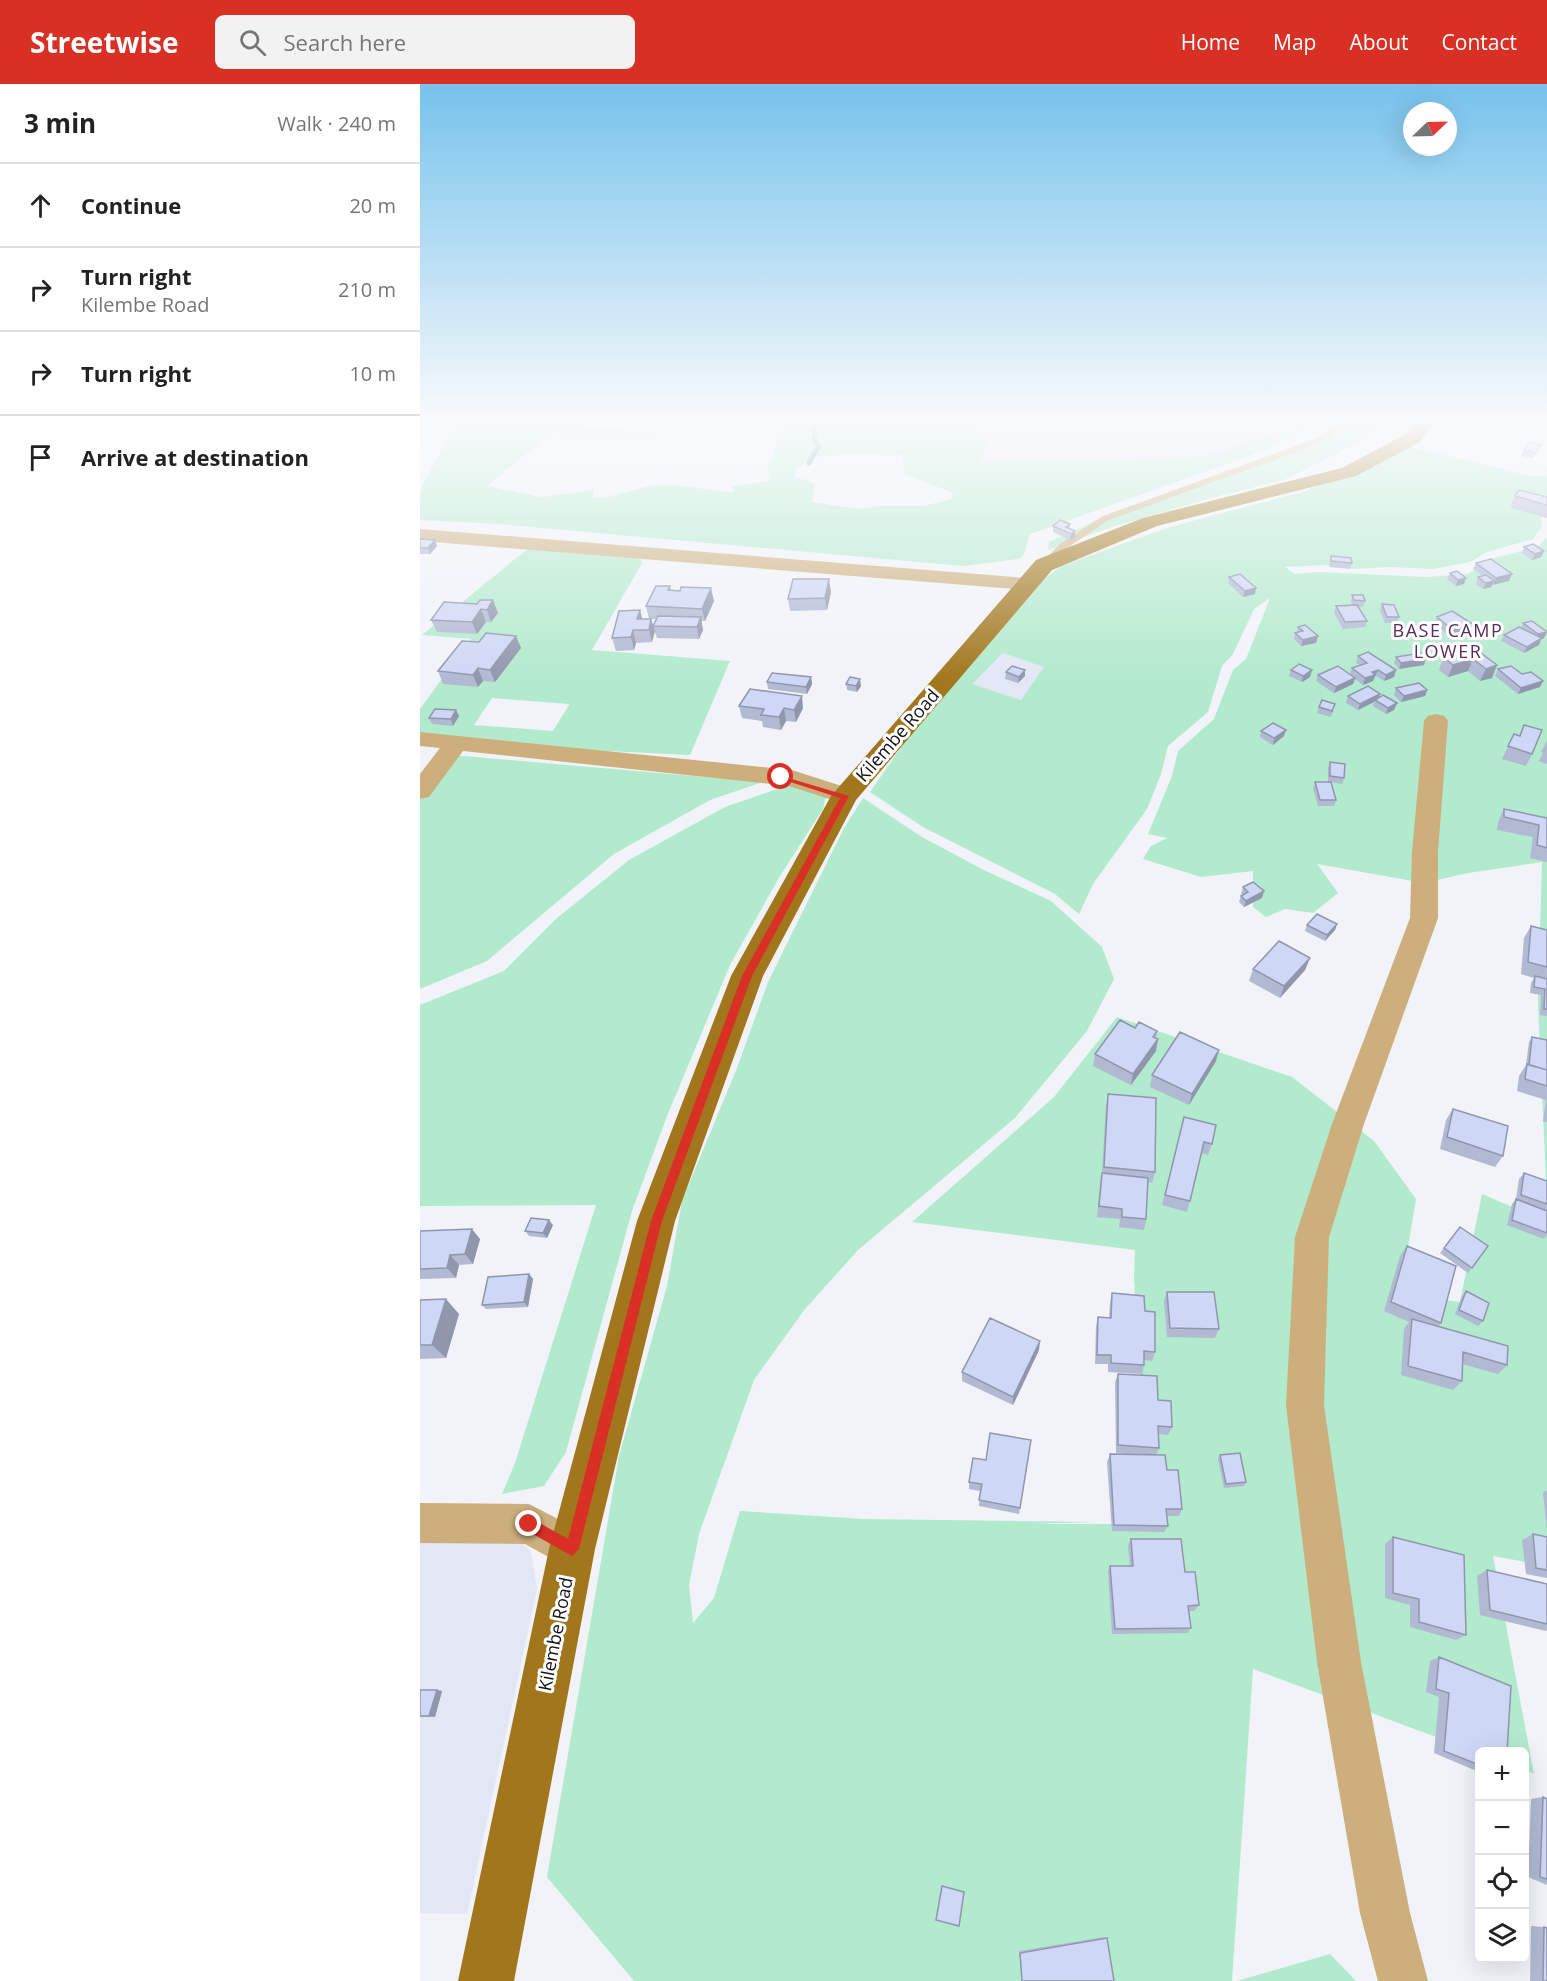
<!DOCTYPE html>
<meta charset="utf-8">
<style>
:root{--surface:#fff;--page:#f2f2f2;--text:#222;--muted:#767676;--line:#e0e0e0;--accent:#d93025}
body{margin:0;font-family:"Open Sans",sans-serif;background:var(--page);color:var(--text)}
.controls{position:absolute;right:18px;bottom:18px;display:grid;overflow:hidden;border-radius:9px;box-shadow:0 6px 24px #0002}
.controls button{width:54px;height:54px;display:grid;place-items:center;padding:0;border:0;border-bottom:2px solid var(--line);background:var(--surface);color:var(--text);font:30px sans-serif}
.compass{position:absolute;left:983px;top:18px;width:54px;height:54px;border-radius:50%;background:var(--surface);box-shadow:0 6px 24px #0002;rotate:67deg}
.stop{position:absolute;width:18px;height:18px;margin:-14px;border:4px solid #d93025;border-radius:50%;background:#fff}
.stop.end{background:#d93025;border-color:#fff;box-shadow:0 2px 6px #0008}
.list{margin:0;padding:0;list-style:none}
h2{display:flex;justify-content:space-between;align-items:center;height:78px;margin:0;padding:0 24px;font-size:26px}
h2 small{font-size:20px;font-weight:400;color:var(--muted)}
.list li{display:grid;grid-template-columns:39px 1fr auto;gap:18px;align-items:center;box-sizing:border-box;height:84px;padding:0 24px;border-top:2px solid var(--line)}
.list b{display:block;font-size:22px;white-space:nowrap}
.list p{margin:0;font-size:20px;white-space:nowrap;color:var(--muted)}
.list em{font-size:20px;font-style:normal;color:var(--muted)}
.icon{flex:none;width:33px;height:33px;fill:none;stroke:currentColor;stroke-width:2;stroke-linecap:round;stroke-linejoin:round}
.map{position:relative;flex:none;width:1127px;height:1897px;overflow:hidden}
header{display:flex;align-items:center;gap:36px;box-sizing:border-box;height:84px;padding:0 30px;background:var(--accent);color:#fff}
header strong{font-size:28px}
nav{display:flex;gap:33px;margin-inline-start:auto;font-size:21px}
.search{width:420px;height:54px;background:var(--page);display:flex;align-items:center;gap:15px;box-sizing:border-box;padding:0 21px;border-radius:9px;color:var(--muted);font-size:22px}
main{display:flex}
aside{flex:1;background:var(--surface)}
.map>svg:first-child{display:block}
.built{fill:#e3e7f5}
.green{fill:#b1eacc;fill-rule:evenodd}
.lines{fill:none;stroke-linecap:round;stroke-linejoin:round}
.stream{stroke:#509cb0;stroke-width:5}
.service{fill:#cdaf7d;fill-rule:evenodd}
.minor{fill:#cdaf7d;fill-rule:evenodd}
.primary{fill:#a1761c;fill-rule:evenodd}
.wall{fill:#b1b9d3}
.shaded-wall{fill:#9096ac}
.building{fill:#ced7f5;stroke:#9096ac;stroke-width:1.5}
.route{fill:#d93025}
.labels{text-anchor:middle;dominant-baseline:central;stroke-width:6;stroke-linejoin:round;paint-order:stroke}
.far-quarter-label{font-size:18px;letter-spacing:1.5px;fill:#592b5e;stroke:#fff}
.street-label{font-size:18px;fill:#111113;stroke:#fff}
</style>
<header>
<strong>Streetwise</strong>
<div class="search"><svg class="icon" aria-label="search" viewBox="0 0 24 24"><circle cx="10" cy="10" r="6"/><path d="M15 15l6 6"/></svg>Search here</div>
<nav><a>Home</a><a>Map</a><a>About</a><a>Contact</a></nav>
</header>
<main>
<aside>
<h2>3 min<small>Walk · 240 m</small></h2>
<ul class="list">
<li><svg class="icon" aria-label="ahead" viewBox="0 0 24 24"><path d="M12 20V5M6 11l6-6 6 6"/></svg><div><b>Continue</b></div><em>20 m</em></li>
<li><svg class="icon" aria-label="right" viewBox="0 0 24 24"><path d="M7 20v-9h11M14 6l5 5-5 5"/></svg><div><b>Turn right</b><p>Kilembe Road</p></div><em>210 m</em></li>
<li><svg class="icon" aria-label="right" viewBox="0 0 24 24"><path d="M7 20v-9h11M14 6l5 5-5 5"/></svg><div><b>Turn right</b></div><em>10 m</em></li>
<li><svg class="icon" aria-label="arrive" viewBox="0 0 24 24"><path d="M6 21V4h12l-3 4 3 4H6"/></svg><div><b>Arrive at destination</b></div></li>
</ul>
</aside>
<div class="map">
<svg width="1127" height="1897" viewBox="0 0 1127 1897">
<rect width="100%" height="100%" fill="#f1f3f9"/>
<!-- built -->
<path class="built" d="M543,334H883L876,344L783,372L707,377L559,379L568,358L552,338Z
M583,569L625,583L601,616L552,600Z
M91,1447L111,1468L117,1505L47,1830L0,1829V1451Z"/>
<!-- green -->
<path class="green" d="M0,334H157L155,340L261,352L192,355L129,351L67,402L120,413L173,406V414C197,414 214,403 237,401C261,399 289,407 313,408L312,402L349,397L348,380L353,374L360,334H543L552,338L568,359L560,379L707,377L783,372L875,344L883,334H908L888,348L826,373L610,450L603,472L598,475L543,482L78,440L0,436V407L36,337L0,338ZM423,370L486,371L483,375L485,390L533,409L531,415L504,422H460L438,425L392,418L395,399L375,393V386L390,374Z
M926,334H973L960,347L866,395L787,415L689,444L628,466L629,458L692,429L860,371L925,338Z
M974,359L1108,391L1125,393L1127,385V412L1119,422L1122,442L1113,455L1067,468L1050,478L1013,485L971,483L933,485L905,481L865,483L875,490L899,488L1006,493L1048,490L1070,475L1118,463L1127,453V1118L1118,919L1122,778L1048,789L1004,799L897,780L918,809L893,829L865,825L846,833L833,823V787L781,793L723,775L731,762L747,754L728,750L752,692L758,667L794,635L813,586L826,575L850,514L834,525L813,570L802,582L788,628L748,662L741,690L727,725L673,800L659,830L635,810L503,743L450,708L553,561L599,514L641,482L750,443L882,408L920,391ZM583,569L624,583L601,616L552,600Z
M116,458L219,472L222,479L172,566L310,577L270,671L124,664L0,651V625L51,555L2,551ZM72,614L149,620V621L133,647L54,641Z
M32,671L343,698L290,716L194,770L67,877L0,905V716Z
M369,701L406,712L403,725L360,792L310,881L247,1032L212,1127L146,1368L124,1402L82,1410L95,1379L176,1121L0,1122V921L84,887L137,834L209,776L305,723Z
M443,714L502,753L562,785L631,817L682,863L694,895L667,947L595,1034L438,1166L385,1225L334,1296L279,1450L269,1501L273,1539L294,1514L320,1427L444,1435L675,1438L611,1440H730L714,1195L715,1166L492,1138L634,1013L697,933L872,993L954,1057L996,1115L980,1211L1040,1218L1062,1110L1127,1138V1482L1073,1472L1114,1690L1105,1686L1104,1668L1059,1669L833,1585L812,1897H214L127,1793L199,1372L247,1202L262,1117L317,984L348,898L424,744Z
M910,1870L936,1897H817Z"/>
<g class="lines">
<!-- stream -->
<path class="stream" d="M389,379L399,362L395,359L394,342L400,334"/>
<!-- service -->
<path class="service" d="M925,334H933L927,343L901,359L689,436L647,464L627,483L619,481L640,460L683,432L895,355L921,339Z"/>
<!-- minor -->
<path class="minor" d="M0,445L606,494L613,496L616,500L613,504L606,506L0,457Z
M1016,630L1024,632L1028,637L1018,768V834L944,1040L909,1153L904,1321L941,1578L990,1829L1008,1897H958L940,1829L897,1578L866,1321L875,1153L912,1040L990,834L992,768L1004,637L1008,632Z
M0,648L372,686L434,706L437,712L434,718L425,720L369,702L43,667L9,713L0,715V690L20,664L0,662Z
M0,1419L109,1420L167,1450L173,1465L167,1480L152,1486L105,1460L0,1459Z"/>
<!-- primary -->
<path class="primary" d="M999,334H1017L1000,358L936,392L737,442L632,486L436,716L343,892L255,1137L175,1465L94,1897H38L129,1465L217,1137L311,892L411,712L616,476L723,434L922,384L986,350Z"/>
</g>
<!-- wall -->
<path class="wall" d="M670,334H732L689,339L673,337Z
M1121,361L1118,366L1113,374L1101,372L1104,366Z
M1095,412L1127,413V434L1090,424Z
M650,440V445L655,447V453L650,456L633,448V442Z
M0,455L17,462L10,470H0Z
M1104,463L1124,467L1121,473L1112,476L1102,469Z
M911,472L932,479L930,485L909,483Z
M1056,479L1089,497L1073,500L1071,503L1063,505L1056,500L1058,493L1063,492L1053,485Z
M1030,489L1044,500L1036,502L1027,495Z
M809,493L835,510L823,513L808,499Z
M250,502L251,506L294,517L285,537H281L283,546L279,555L237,554L233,542L236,535H231L235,547L232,558L216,559L214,566L196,567L192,554L220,526L222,535H229L226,522Z
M411,508L407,526L370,527L368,515Z
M932,511L945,517L943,523H938L947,537L945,543L923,545L914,529L916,522L932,521L931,517Z
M57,520L78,529L71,538H66L57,550L17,548L11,536Z
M962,520L979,533L977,539H965L960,527Z
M1017,533L1049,545L1030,553L1014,539Z
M1103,539L1124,554L1121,555L1119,561L1104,569L1081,557L1084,551L1101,544Z
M878,543L898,552L896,559L881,562L874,555L875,549L877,548Z
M96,552L101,564L75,598L63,597L58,603L23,600L18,587L59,558Z
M1054,564L1072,594L1060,597L1048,587L1028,593L1019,586L1023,573Z
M938,572L974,593L964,597L956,592H955L953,597L943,601L935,595L933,600L914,609L896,597L898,591L930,590L932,584L940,581L936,579Z
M976,573L1004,581L979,585L974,579Z
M1078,585L1102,590L1123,597L1120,603L1098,610L1075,592Z
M605,586V592L598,599L585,595L586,588Z
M871,586H892L890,593L882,598L869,592Z
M391,593L392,600L387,610L348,605L347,598Z
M426,600L441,602L437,608L427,606Z
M976,604L1007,606L1005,612L981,618L974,611Z
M928,612L959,614L977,619L974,626L966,630L953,622L954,618L938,626L926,619Z
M319,622L383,624L376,638L366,637L361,646L343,643L342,637L322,634Z
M899,623L914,627L910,633L897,629Z
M39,632L33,642L12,640L9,634Z
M841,647L864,652L853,661L840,653Z
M1094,650L1112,670L1106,682L1082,675Z
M1127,657V680L1119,677L1123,669L1121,668Z
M910,678L924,694L922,700L911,698L916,716L914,722H898L893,704L895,698H908V684Z
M1084,725L1127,734V778L1110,774L1113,753L1077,746L1078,738Z
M823,803L842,814L824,823L819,818L821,812L823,811L821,810Z
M917,840L915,846L905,857L885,847L887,841Z
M1111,842L1127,846V932L1120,931L1121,911L1110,909L1111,899L1114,894L1101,890L1104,854Z
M890,874L885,886L860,914L829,897L833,885Z
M715,944L737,947L736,954V967L711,1001L673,982L675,970Z
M1112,953L1127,956V1038L1123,1037L1126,1016L1097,1007L1099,992L1106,981L1109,958Z
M796,977L769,1021L730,1003L732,991Z
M688,1010L735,1088L732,1099L728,1098L726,1135L724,1146L699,1143L700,1135L677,1133L680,1100L682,1089L686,1021Z
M1033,1025L1083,1072L1075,1083L1020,1065L1026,1036Z
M764,1033L792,1060L788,1071L781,1069L767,1128L742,1121Z
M1104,1089L1127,1097V1151L1124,1155L1087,1141L1092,1120L1096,1115L1099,1095Z
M133,1141L127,1154L109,1152L105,1147Z
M1040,1143L1068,1162L1048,1189L1020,1169Z
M0,1147L60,1155L53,1180L39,1181L36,1194L0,1195Z
M987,1162L1021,1239L1018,1243L1087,1281L1078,1290L1042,1280V1297L1033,1306L981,1291L984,1245L989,1238L964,1227L980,1172Z
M109,1190L113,1195L108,1223L66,1225L62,1221Z
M1046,1207L1063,1237L1058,1242L1035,1230L1042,1212Z
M747,1208L799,1245L795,1254L747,1253L744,1217Z
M692,1209L725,1227L735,1268L732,1277L724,1276V1281L722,1290L688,1288V1280H675L676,1242L678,1233L689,1234L690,1219Z
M0,1216L39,1230L26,1274L0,1275Z
M619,1266L593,1321L542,1297V1288Z
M698,1290L738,1316L752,1343L748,1351L739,1350V1364L736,1371L747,1386L762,1425L759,1432H747L748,1442L744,1448L692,1447L687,1378L690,1370L720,1371L696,1369L695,1298Z
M610,1364L599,1430L559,1422L560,1407L549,1405V1398L566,1376Z
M800,1371L826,1398L824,1402L804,1404L798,1375Z
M1127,1406V1447L1123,1409Z
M1113,1450L1127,1453V1494L1106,1490L1102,1456Z
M973,1453L1046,1551L1036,1556L990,1543V1521L965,1514V1460Z
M711,1455L765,1488L779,1521L774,1527H769L771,1544L767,1549L692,1550L688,1488L690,1482H710L708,1462Z
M1067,1486L1127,1500V1546L1126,1547L1060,1531L1057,1492Z
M1019,1573L1059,1668V1688L1014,1669L1019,1613L1006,1608L1010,1577Z
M0,1606H17L22,1607L15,1633H0Z
M1123,1713L1127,1715V1801L1108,1793L1111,1715Z
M1111,1842L1124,1843L1127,1897H1110Z
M684,1853L687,1854L694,1897H602L599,1867Z"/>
<!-- shaded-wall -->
<path class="shaded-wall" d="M690,334H732L689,339Z
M655,447V453L650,456L651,450Z
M15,456L17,462L10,470L8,464Z
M1124,467L1121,473L1112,476L1115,470Z
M1092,490L1089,497L1073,501L1076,494Z
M1046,494L1044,500L1036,502L1038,496Z
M409,495L411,508L407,526L405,514Z
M1074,497L1071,503L1063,505L1066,499Z
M291,504L294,517L285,537L282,525Z
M836,504L835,510L823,513L825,507Z
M73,516L78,529L71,538L67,526Z
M61,525L66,538L57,550L52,538Z
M220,526L223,538L221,548L217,535Z
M281,533L283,546L279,555L277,543Z
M231,535L235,547L232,558L229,546Z
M1051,539L1049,545L1030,553L1033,546Z
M213,546L216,559L214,566L211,553Z
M1127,548L1124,554L1121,555L1119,561L1104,569L1107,563L1115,557L1118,550Z
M96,552L101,564L75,598L70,586Z
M898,552L896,559L881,562L883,556Z
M1006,575L1004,581L979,585L981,579Z
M1053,575L1048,587L1028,593L1033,581Z
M1077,581L1072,594L1060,597L1066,585Z
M58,584L63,597L58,603L53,591Z
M605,586V592L598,599L599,593Z
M892,586L890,593L882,598L883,592Z
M958,586L953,597L943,601L945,594L952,588Z
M976,586L974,593L964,597L966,591Z
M391,593L392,600L387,610L386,603Z
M935,594L933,600L914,609L916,603Z
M440,595L441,602L437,608L436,602Z
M1123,597L1120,603L1098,610L1101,604Z
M1007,606L1005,612L981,618L984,612Z
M960,610L958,616H955L954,618L938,626L940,620Z
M382,612L383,624L376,638L374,626Z
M977,619L974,626L966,630L968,624Z
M364,624L366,637L361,646L359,633Z
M36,626L39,632L33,642L31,635Z
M866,646L864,652L853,661L854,654Z
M844,807L842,814L824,823L826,817Z
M917,840L915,846L905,857L907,851Z
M890,874L885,886L860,914L864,902Z
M738,955L736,967L711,1001L713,990Z
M799,966L796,977L769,1021L772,1010Z
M129,1136L133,1141L127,1154L123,1149Z
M52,1145L60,1155L53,1180L45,1170Z
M30,1171L39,1181L36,1194L27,1184Z
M109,1190L113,1195L108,1223L104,1218Z
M26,1215L39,1230L26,1274L12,1261Z
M620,1257L619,1266L593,1321V1313Z
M17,1606L22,1607L15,1633L9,1632Z"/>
<!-- building -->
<path class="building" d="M1109,358L1121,361L1115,369L1104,366Z
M1099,406L1127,413V421L1095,412Z
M640,436L650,440L646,443L655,447L651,450L633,442Z
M0,455L15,456L8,464H0Z
M1113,460L1124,467L1115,470L1104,463Z
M911,472L931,474L932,479L911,477Z
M1071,475L1092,490L1076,494L1056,479Z
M1037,487L1046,494L1038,496L1030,489Z
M820,490L836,504L825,507L809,493Z
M1066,491L1074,497L1066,499L1058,493Z
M373,495H409L405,514L368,515Z
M236,502H250L248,506L260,507L261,503L291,504L282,525L226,522Z
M932,511H943L945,517L934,516Z
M60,516H73L67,526L61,525L52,538L11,536L24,518L57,520Z
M962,520L974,521L979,533H967Z
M937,521L947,537L925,538L916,522Z
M220,526L217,535H231L229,546H213L211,553L192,554L199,527Z
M1032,527L1051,539L1033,546L1017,533Z
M238,532L281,533L277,543L233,542Z
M1112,537L1127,548L1118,550L1103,539Z
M885,541L898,552L883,556L875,549L883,547L878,543Z
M1099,543L1122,554L1107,563L1084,551Z
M66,549L96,552L70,586L58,584L53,591L18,587L42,557L59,558Z
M1054,564L1077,581L1066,585L1053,575L1033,581L1023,573Z
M948,568L976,586L966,591L958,586L952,588L955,591L945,594L932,584L947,579L938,572Z
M1001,569L1006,575L981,579L976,573Z
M879,580L892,586L883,592L871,586Z
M592,582L605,586L599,593L586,588Z
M918,582L935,594L916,603L898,591Z
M1091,582L1102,590L1111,588L1123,597L1101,604L1078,585Z
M352,589L391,593L386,603L347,598Z
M430,593L440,595L436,602L426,600Z
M999,599L1007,606L984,612L976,604Z
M948,602L960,610L940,620L928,612Z
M330,605L382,612L374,626L364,624L359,633L341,631L344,625L319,622Z
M963,611L977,619L968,624L955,616Z
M902,616L915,620L912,627L899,623Z
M15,625L36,626L31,635L9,634Z
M853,639L866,646L854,654L841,647Z
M1104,641L1122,646L1112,670L1088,662L1094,650L1100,652Z
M910,678L925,680L924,694L910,692Z
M895,698H911L916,716H900Z
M1084,725L1127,734V764L1117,761L1119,741L1084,733Z
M833,798L844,807L826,817L821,812L828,808L823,803Z
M897,830L917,840L907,851L887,841Z
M1111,842L1127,846V883L1108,878Z
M859,857L890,874L864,902L833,885Z
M1115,892L1127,895V925H1124L1125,905L1114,903Z
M700,936L715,944L719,938L737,947L733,953L738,955L713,990L675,970Z
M760,948L799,966L772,1010L732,991Z
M1112,953L1127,956V986L1109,981Z
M1107,980L1127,986V1002L1105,995Z
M688,1010L736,1014L735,1088L684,1083Z
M1033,1025L1088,1042L1083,1072L1027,1053Z
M764,1033L796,1041L792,1060L784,1058L770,1117L745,1111Z
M682,1089L728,1094L726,1135L702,1133V1125L679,1122Z
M1104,1089L1127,1097V1120L1101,1111Z
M1096,1115L1127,1127V1149L1092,1136Z
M111,1134L129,1136L123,1149L105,1147Z
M1040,1143L1068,1162L1052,1184L1024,1164Z
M52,1145L45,1170L30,1171L27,1184L0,1185V1147Z
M987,1162L1036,1182L1021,1239L971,1218Z
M109,1190L104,1218L62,1221L68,1193Z
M1046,1207L1069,1219L1063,1237L1039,1226Z
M747,1208H794L799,1245L750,1244Z
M692,1209L724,1212L725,1227L735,1228V1268L724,1267V1281L691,1279V1271H677L678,1233L691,1234Z
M26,1215L12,1261H0V1216Z
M570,1234L620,1257L593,1313L542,1288Z
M992,1235L1088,1262L1087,1281L1043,1268L1042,1297L988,1282Z
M698,1290L737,1292L738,1316L751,1317L752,1343L738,1342L739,1364L698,1361Z
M570,1349L611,1356L600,1424L559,1416L562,1400L549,1398L553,1374L566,1376Z
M820,1369L826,1398L806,1400L800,1371Z
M690,1370L745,1371L747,1386H758L762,1425H746L748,1442L694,1441Z
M1113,1450L1127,1453V1486L1116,1484Z
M973,1453L1044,1471L1046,1551L999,1538V1515L973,1509Z
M711,1455H761L765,1488H775L779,1521L768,1522L771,1544L695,1545L690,1482H713Z
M1067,1486L1127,1500V1540L1070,1526Z
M1019,1573L1091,1602L1087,1668H1059V1681L1024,1667L1029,1609L1016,1605Z
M0,1606H17L9,1632H0Z
M1123,1713L1127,1715V1795L1120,1793Z
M522,1802L544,1808L539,1842L516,1836Z
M1124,1843L1127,1844V1897H1123Z
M687,1854L694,1897H602L600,1869Z"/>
<!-- sky -->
<linearGradient id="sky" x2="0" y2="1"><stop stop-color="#76c2ec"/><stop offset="0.56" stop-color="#f9fafc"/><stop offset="1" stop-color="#f9fafc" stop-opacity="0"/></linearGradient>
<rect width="1127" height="599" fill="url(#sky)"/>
<!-- route -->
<path class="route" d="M358,691L429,712L332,892L242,1137L159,1465L152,1472L104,1445L102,1440L109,1433L148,1455L231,1137L322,892L420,714L358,694Z"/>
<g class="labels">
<!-- far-quarter labels -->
<g class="far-quarter-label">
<text x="1028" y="546">BASE CAMP<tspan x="1028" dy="21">LOWER</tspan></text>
</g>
<!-- street labels -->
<g class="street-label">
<text transform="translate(477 651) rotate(-49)">Kilembe Road</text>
<text transform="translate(135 1550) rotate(-79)">Kilembe Road</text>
</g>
</g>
</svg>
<div class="controls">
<button>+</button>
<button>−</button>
<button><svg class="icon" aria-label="locate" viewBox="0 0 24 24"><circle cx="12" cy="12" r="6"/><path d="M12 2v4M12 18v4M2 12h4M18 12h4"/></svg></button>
<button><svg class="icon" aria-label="layers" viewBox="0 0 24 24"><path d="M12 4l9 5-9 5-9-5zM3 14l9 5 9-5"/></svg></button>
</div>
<svg class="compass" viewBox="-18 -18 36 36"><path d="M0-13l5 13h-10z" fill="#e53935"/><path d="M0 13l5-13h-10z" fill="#767676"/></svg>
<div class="stop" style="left:361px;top:693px"></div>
<div class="stop end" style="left:109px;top:1440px"></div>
</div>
</main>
